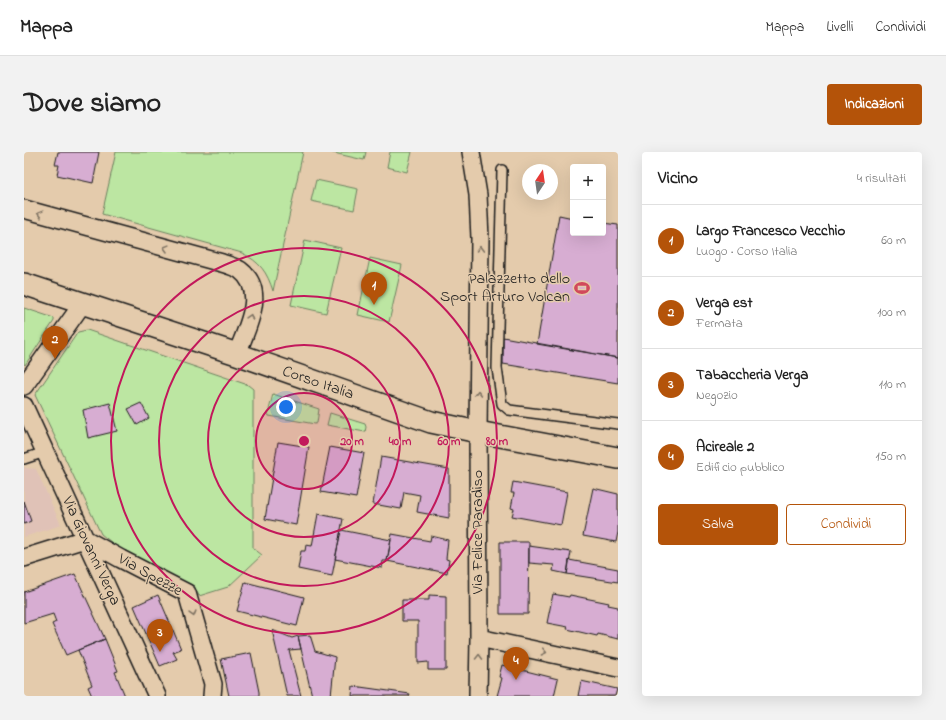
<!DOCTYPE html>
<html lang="it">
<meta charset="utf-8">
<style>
:root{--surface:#fff;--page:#f2f2f2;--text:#222;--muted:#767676;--line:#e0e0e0;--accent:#b45309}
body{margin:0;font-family:"Indie Flower",sans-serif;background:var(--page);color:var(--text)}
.controls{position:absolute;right:12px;top:12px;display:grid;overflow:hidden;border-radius:4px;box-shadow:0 4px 16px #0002}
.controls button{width:36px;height:36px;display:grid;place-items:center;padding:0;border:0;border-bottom:1px solid var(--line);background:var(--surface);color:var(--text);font:20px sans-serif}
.compass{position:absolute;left:498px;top:12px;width:36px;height:36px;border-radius:50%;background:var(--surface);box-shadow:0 4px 16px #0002;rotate:13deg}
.you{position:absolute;left:262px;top:255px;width:14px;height:14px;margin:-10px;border:3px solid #fff;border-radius:50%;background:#1a73e8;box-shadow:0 0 0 6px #1a73e833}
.badge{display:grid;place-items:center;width:26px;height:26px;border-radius:50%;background:var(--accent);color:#fff;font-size:13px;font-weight:700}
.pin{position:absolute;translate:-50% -33px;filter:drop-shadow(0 1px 2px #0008)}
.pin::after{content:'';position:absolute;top:21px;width:14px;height:12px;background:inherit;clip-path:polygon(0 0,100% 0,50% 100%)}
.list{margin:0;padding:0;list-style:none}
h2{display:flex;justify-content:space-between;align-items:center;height:52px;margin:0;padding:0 16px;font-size:17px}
h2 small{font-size:13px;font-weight:400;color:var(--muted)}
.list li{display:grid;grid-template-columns:26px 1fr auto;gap:12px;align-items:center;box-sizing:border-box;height:72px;padding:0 16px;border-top:1px solid var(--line)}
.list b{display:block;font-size:15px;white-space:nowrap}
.list p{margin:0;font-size:13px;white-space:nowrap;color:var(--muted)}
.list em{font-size:13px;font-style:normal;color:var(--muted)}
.actions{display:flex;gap:8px;padding:12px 16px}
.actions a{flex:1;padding:9px 0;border:1px solid var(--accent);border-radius:4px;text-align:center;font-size:14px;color:var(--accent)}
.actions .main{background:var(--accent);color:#fff}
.map{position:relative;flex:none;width:594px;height:544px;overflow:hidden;border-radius:4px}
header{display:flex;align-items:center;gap:24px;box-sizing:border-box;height:56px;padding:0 20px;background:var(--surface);border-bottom:1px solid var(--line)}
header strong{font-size:19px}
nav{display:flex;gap:22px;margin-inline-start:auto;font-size:14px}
.intro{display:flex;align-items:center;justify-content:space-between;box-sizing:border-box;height:96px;padding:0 24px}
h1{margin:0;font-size:28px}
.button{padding:10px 18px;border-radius:4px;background:var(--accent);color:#fff;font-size:14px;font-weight:700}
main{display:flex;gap:24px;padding:0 24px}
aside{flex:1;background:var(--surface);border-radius:4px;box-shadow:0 4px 16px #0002}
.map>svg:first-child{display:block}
.built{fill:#e0c2b7}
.green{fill:#bce6a2;stroke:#6c815f}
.building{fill:#d7add2;stroke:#1c1c1c}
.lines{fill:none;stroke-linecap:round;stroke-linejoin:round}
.service-casing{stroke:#1c1c1c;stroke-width:12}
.minor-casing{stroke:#1c1c1c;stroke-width:20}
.tertiary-casing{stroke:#1c1c1c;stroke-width:24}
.service{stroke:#e4cbac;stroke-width:9}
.minor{stroke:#e4cbac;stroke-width:17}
.tertiary{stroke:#e4cbac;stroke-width:21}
.oneway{stroke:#807464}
.ring{fill:none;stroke:#c2185b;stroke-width:2}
.labels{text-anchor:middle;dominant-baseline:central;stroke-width:3;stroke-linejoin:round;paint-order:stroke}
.poi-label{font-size:16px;fill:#1c1c1c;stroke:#e4cbac;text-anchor:end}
.street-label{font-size:16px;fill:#1c1c1c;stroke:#e4cbac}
.centre{fill:#c2185b;stroke:#e4cbac;stroke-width:2}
.ring-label{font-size:12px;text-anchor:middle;font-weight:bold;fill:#c2185b;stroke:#e4cbac;stroke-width:3;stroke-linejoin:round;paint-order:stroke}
</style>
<header>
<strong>Mappa</strong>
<nav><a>Mappa</a><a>Livelli</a><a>Condividi</a></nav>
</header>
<div class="intro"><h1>Dove siamo</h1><a class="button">Indicazioni</a></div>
<main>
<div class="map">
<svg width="594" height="544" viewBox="0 0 594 544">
<rect width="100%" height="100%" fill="#e4cbac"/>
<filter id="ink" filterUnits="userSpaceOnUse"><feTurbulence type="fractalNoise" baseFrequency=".025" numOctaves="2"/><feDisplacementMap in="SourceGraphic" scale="8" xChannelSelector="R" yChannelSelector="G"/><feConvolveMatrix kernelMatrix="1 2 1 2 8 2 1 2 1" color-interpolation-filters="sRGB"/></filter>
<g filter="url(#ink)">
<!-- built -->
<path class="built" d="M0,314L1,316L12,317L37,373L0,385Z"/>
<!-- green -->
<path class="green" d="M92,0H279L249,139C243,120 236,110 218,101L78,62Z
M305,0H342L340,8Z
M366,0H388L383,20L363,15Z
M292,28L334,37L330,58L287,49Z
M281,88L317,96L302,161L267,153Z
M346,106L378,113L365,170L334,163Z
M0,156L30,166V169L1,213L0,212Z
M63,178L224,233L229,237V396L238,403L204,435L175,444L170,434L103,403L77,382L11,243L54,180Z
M249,242L295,257L293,271L291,272L245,264L244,262Z
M306,261L341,272L342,275L341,280L303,273Z"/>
<!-- building -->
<path class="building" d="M34,0H75L69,31L33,23L35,13H31Z
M535,63L549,66V81H579V71L594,73V206L513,192Z
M479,185L594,206V231L479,212Z
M86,251L93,279L64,286L59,258Z
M117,251L125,266L113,273L104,257Z
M254,290L285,295L272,373L241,367Z
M306,295L340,301L332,346L297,340Z
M357,305L425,317V366L393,360L396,343L380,340L377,357L349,352Z
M489,330L543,340L537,373L488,364L490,357L487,356L490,341H487Z
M569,336L594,342V380L592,390L559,384Z
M0,349L7,369L0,372Z
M294,362L319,367L308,424L274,417L277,399H281L282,393L288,394Z
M317,378L367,388L363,409H359L358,416L311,407Z
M368,382L406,389L407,384L424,388L422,407L425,408L423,421L363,409Z
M476,390H505L504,462H476Z
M505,394L547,400L543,422L529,419L530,413L505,411Z
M545,408L594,417V430L543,422Z
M51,422L81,487L42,503L28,472L32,470L29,462L0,471V440Z
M221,430L280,445L273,474L213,459Z
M529,442L545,445L546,443L585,451L584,453L594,455V487L574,482L573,484L543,477L544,475L523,471Z
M134,443L157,497L149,500L153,507L136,514L110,454Z
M405,443L422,444V518H404V510L394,511V469H378V448H405Z
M248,478L268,486L274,484L277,497L265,498L277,544H263Z
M286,483L291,499L311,505L307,544H288L274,484Z
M81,487L94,519L91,520L101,544H72L71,543L68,544L64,535L68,533L54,498Z
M227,501L235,540V544H205L197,507Z
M478,513L534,527L530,544H473L478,526L475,525Z
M557,529L593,537L591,544H554Z
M329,534L386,542L385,544H328Z"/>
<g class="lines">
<defs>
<path id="service" d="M478,18L473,216L478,252L485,258L594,272
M0,307L21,300"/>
<path id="minor" d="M447,0L454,43L456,86L454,280L455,486L454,544
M0,57L198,111C204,113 211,115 216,118C244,139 222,177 213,202
M0,234L59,151
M0,254L133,544
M0,406L61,387L97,407L163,441L189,532L188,544
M455,486L594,516"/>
<path id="tertiary" d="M0,132L213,202L407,270L454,280L594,306"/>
</defs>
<!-- service casing -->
<use href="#service" class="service-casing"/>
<!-- minor casing -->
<use href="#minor" class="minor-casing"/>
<!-- tertiary casing -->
<use href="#tertiary" class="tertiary-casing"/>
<!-- service -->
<use href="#service" class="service"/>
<!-- minor -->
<use href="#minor" class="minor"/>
<!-- tertiary -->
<use href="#tertiary" class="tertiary"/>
</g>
<!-- one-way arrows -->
<defs><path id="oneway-chevron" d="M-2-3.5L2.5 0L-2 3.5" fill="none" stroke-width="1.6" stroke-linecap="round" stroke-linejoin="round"/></defs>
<g class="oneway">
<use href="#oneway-chevron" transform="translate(16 62) rotate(-165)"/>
<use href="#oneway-chevron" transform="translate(142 96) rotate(-165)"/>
<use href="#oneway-chevron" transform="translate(456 97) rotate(-89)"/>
<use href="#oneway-chevron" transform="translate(226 165) rotate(-72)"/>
<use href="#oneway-chevron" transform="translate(454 241) rotate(-89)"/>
<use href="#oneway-chevron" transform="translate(169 462) rotate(74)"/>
<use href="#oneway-chevron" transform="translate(520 500) rotate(12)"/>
<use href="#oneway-chevron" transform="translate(455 505) rotate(-89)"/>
</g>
</g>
<!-- distance rings -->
<circle cx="280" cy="289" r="48" fill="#c2185b" fill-opacity=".12"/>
<g class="ring">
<circle cx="280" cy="289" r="48"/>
<circle cx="280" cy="289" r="96"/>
<circle cx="280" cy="289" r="145"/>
<circle cx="280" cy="289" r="193"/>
</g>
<!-- icons -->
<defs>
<symbol id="stadium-bare" viewBox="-9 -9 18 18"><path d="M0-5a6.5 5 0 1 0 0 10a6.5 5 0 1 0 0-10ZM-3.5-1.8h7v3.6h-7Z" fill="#d1495b" stroke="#e4cbac" stroke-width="2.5" paint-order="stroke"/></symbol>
</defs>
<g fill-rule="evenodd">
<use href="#stadium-bare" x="547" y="125" width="22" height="22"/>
</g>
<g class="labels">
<!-- poi labels -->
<g class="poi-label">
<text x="546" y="127">Palazzetto dello<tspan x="546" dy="18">Sport Arturo Volcan</tspan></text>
</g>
<!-- street labels -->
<g class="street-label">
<text transform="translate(294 231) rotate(19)">Corso Italia</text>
<text transform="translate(454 380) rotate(-90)">Via Felice Paradiso</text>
<text transform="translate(67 399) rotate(65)">Via Giovanni Verga</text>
<text transform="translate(126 423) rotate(29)">Via Spezze</text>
</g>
</g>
<circle cx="280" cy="289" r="6" class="centre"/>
<g class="ring-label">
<text x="328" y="293">20 m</text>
<text x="376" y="293">40 m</text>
<text x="425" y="293">60 m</text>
<text x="473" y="293">80 m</text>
</g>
</svg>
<div class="controls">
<button>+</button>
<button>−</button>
</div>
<svg class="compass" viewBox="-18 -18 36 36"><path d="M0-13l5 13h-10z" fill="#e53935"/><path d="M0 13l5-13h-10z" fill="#767676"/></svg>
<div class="you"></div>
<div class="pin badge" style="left:350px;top:153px">1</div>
<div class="pin badge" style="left:31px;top:207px">2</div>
<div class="pin badge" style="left:136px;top:500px">3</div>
<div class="pin badge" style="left:492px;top:528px">4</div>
</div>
<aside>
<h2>Vicino<small>4 risultati</small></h2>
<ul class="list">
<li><span class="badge">1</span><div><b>Largo Francesco Vecchio</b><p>Luogo · Corso Italia</p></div><em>60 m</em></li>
<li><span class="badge">2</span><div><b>Verga est</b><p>Fermata</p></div><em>100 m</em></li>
<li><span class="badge">3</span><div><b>Tabaccheria Verga</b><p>Negozio</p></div><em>110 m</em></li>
<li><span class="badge">4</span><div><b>Acireale 2</b><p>Edificio pubblico</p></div><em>150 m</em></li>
</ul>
<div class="actions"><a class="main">Salva</a><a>Condividi</a></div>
</aside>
</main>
